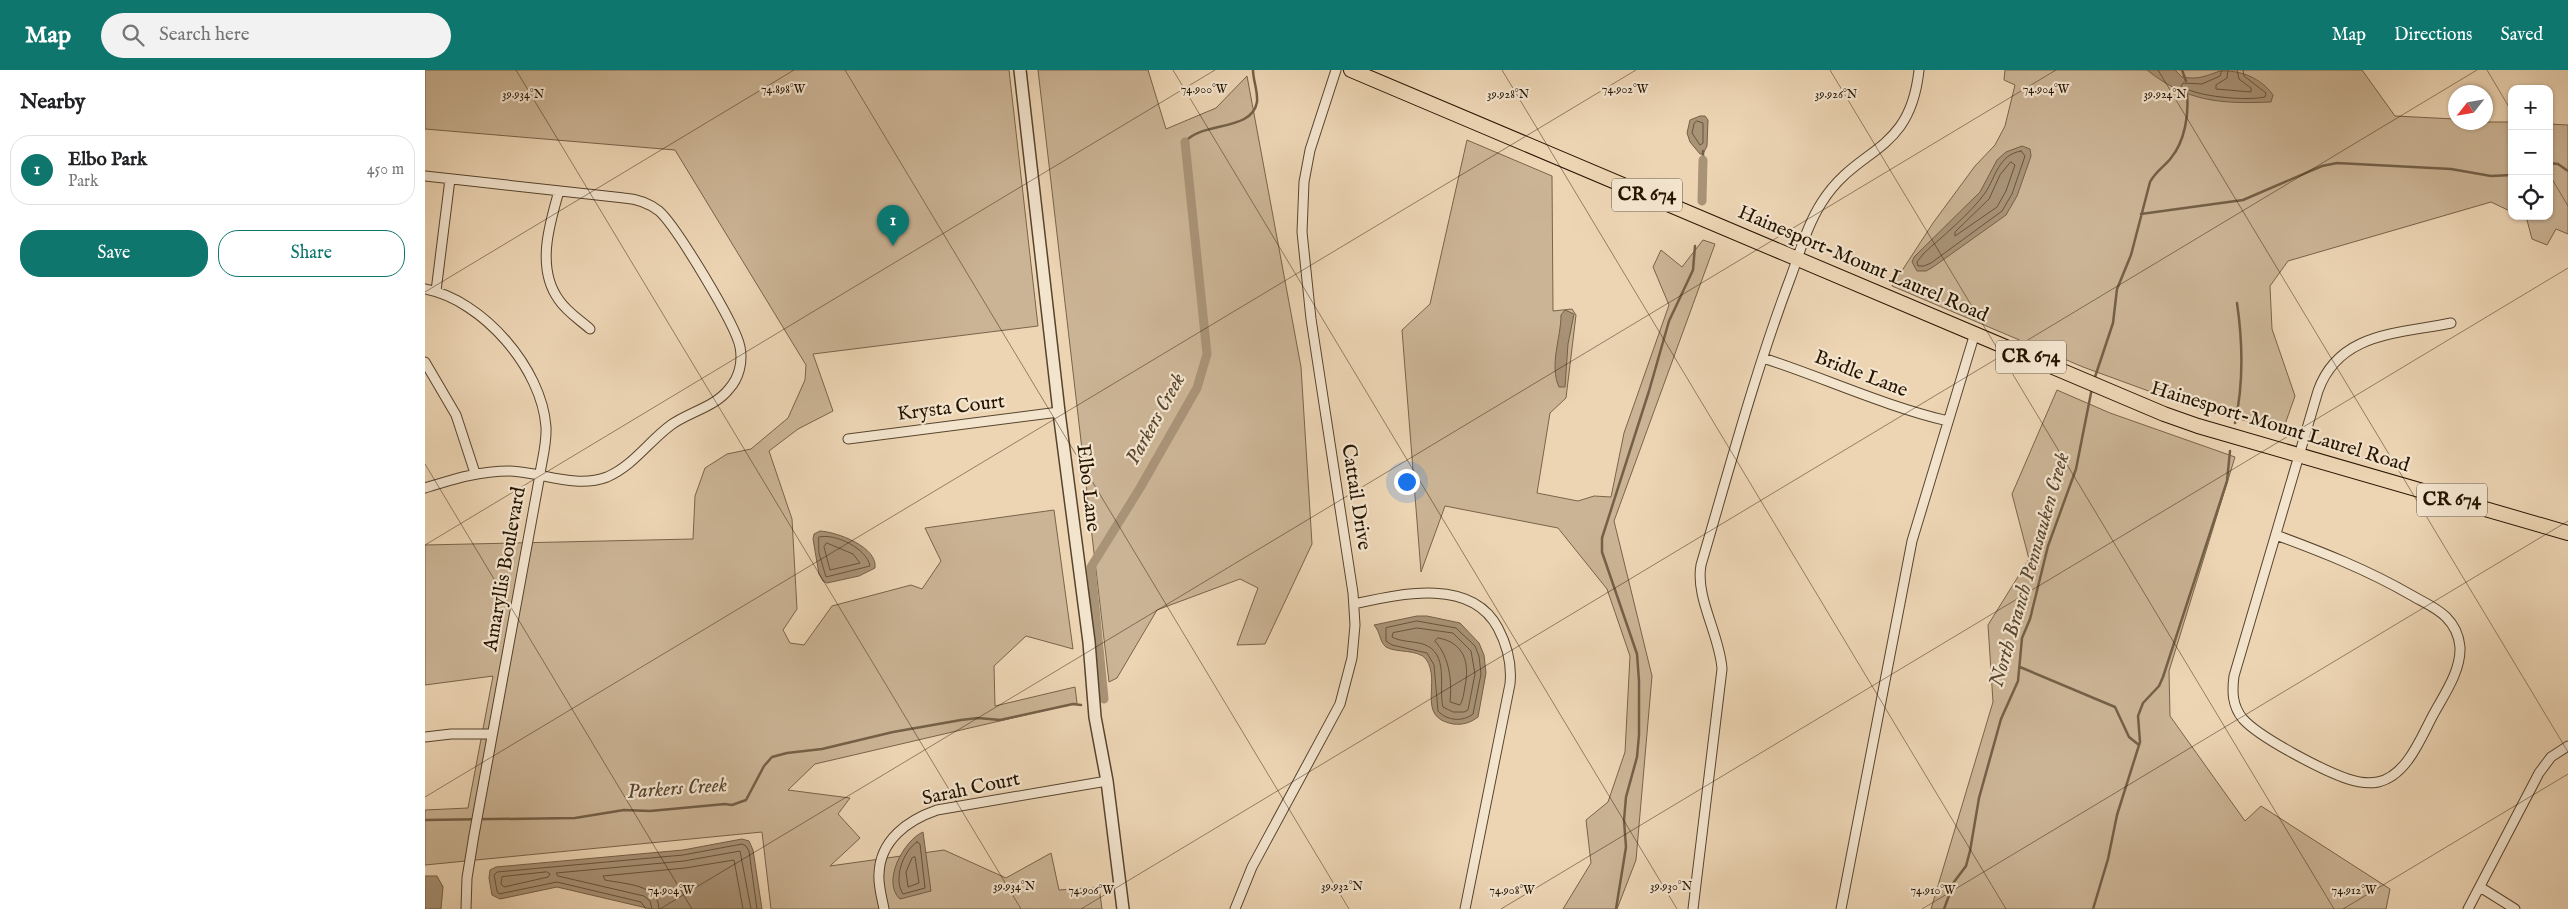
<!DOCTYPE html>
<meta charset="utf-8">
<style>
:root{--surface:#fff;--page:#f2f2f2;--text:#202124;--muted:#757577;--line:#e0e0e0;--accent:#0f766e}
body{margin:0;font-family:"IM FELL English",serif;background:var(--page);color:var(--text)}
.controls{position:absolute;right:15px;top:15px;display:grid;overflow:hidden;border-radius:10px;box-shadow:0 1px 4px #0004}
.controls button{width:45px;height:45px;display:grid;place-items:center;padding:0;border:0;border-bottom:1px solid var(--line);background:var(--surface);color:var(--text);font:25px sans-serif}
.compass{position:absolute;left:2023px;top:15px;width:45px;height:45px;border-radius:50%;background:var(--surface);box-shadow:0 1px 4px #0004;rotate:239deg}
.you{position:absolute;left:981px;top:411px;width:18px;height:18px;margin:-12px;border:4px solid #fff;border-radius:50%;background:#1a73e8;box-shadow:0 0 0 8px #1a73e833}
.badge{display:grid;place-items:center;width:32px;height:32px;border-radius:50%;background:var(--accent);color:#fff;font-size:16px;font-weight:700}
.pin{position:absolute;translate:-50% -41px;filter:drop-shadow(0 1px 2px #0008)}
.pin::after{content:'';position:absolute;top:26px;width:18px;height:15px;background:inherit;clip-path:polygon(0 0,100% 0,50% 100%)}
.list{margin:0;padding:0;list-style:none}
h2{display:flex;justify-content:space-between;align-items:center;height:65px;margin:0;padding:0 20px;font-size:21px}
h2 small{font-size:16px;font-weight:400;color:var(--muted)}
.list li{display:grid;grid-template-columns:32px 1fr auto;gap:15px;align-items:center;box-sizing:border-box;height:70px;margin:0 10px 10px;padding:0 10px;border:1px solid var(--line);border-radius:20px}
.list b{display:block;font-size:19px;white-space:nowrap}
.list p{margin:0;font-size:16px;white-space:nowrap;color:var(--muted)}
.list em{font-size:16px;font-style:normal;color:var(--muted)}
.actions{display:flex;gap:10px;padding:15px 20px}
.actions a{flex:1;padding:11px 0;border:1px solid var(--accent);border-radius:20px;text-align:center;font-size:18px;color:var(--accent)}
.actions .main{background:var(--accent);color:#fff}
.icon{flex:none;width:28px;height:28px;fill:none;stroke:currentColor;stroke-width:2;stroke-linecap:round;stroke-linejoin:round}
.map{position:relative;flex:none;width:2143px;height:839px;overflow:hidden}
header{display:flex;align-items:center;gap:30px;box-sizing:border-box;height:70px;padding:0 25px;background:var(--accent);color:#fff}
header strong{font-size:24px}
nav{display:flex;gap:28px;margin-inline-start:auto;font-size:18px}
.search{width:350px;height:45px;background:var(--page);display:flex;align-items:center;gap:12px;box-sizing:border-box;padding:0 18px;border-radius:28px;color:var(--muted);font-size:19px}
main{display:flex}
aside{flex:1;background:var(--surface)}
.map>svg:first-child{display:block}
.green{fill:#cbb495;stroke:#78644a}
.water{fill:#a99377;stroke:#746047}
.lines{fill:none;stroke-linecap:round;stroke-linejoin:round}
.shore{stroke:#67543c;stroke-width:1}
.stream{stroke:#746047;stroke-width:2.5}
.canal{stroke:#a99377;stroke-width:9}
.minor-casing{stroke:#57442d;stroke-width:11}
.tertiary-casing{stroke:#57442d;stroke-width:14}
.primary-casing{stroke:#251400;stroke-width:16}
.minor{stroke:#f3e4ce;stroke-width:9}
.tertiary{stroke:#f3e4ce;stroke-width:11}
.primary{stroke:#edd5b4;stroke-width:14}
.ticks{fill:none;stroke:#251400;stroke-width:1;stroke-opacity:0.45}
.labels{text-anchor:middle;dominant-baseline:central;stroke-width:4.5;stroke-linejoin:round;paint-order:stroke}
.shield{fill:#f3e4ce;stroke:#63523e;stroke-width:1}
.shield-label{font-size:19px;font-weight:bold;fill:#251400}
.street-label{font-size:20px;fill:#251400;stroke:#f3e4ce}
.water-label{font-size:21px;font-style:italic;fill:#5a4730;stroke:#f3e4ce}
.ticks-label{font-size:12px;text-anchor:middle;fill:#251400;stroke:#f3e4ce;stroke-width:4.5;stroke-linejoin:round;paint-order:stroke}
</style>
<header>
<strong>Map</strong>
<div class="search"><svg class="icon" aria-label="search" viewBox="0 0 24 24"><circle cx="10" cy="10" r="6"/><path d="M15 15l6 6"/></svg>Search here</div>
<nav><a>Map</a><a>Directions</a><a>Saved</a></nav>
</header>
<main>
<aside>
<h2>Nearby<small></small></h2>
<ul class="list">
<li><span class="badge">1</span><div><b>Elbo Park</b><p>Park</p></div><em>450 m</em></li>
</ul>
<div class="actions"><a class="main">Save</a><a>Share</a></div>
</aside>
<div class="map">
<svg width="2143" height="839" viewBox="0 0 2143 839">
<rect width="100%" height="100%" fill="#edd5b4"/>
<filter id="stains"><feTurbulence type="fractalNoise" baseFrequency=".004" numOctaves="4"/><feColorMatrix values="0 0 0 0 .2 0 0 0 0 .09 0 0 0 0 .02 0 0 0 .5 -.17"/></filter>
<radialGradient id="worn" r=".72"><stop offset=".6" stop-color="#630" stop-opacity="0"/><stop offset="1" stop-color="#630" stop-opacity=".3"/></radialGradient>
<!-- green -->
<path class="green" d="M0,0H584L613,256L388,284L408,341L373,359L344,381L367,449L372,539L358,560L365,573L379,575L407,536L486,515L497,519L516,491L500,458L629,440L648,579L601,566L569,596L570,636L650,617L652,633L390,694L363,720L425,728L413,744L435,768L405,796L519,780L581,808L626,783L634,820L674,817L677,839H346L337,762L0,795V740L43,738L68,606L0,615V475L268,469L270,426L280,398L302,384L326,379L363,348L380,310L381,295L250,80L0,59Z
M613,0H723L741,59L791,38L822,6L876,297L887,474L840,574L812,575L833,518L815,509L732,540L692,608L684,612Z
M1580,0H1937L1970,46L2030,49V52H2087V142L2066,132L1863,191L1845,216L1847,259L1870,326L1858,360L1770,338L1658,297L1467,216L1508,153L1550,96L1570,75L1580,56L1590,15L1579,10Z
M2124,54L2143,55V164L2131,159L2122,175L2107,169L2102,150L2095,146H2124Z
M1042,70L1127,106L1128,241L1147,239L1151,245L1141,328L1125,343L1112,423L1153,431L1169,426L1186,427L1199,363L1244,235L1228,197L1236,180L1257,197L1278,170L1290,174L1189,451L1227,606L1211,790L1192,839H1138L1166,793L1161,750L1183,732L1200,682L1205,586L1182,519L1133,458L1020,436L996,502L977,260L1005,234Z
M1632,320L1685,343L1810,387L1744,601L1745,646L1820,751L1836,736L1965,819L1961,839H1506L1568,632L1563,555L1604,489L1587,424Z"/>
<!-- water -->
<path class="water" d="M1722,0H1750L1757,7C1773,10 1781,6 1795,1C1816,0 1836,8 1848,25L1846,32C1796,34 1762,32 1722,0Z
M1275,46H1280L1283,50L1282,76L1278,84H1275L1265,72L1262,63L1265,50Z
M1597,76L1605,79L1606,86L1592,126L1581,145L1508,197L1501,201H1492L1487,192L1489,187L1555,122L1572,90L1581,82Z
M1140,240L1149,244L1143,274L1140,317H1134C1124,295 1136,268 1136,245Z
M395,461C412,462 453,477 450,498L434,506L402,513L398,511L394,504L388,469L389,464Z
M992,546H1002L1035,553L1054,573L1059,585L1061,603L1053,647C1045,653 1038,655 1028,654C990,647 1017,612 1001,589C993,579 971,583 961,577C954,571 956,563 949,555Z
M498,762L506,821L475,829C456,812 479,770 498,762Z
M317,769L324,771L328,780L337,839H226L132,817L75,829L67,825L64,808L65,800L71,797L258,780Z
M0,806H12L18,817L16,839H0Z"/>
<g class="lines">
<!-- shore -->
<path class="shore" d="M1797,0L1795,6L1777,14L1758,13L1756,16C1772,27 1821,31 1840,27L1841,23L1819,6L1818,0
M1803,0L1802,8L1791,15V19L1826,22V18L1814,9L1812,0
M1272,51L1278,53V73L1275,75L1267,63L1269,54Z
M1596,81L1600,86L1587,124L1577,141L1506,193L1499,196H1493L1492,192L1499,183C1517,167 1546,143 1560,123C1571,107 1573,85 1596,81Z
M1586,92L1590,95L1581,121L1572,137L1530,166V162L1564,129L1575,105Z
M394,467C411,463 442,479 445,496L401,507L394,483Z
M402,473L428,484L435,493L405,500L399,477Z
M992,551L1031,558L1050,576L1054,586L1056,604L1048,644C1038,652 1022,651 1013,641L1009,595L1002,583L967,575L961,571V558Z
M992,558L1028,563L1046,581L1050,604L1043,640L1039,642H1028L1018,637C1013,617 1025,583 998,574C988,571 976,572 967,567L968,563Z
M1013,568C1039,572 1045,593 1040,616C1039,623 1038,630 1035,635L1025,632C1027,611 1025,588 1010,571Z
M492,772L495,774L500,818L478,824C468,809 478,781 492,772Z
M490,787L494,813L483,817L481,802L487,788Z
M122,802L125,804L123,807L79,817L76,814L77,807Z
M221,839L216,832L132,812L74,824L72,821L69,805L72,802L258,785L317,774L321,776L324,781L332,839
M227,839L225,831L219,826L133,806L131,803L259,791L315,781L326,839
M234,839C234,814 199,814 180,810L178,806L260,798L309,790L318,839"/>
<!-- stream -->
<path class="stream" d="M1757,0L1761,11
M760,72C777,51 827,62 832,32C833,21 828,10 828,0
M1278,90V81
M2124,93L2133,94L2143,101
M1716,144L1818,130L1897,96L1912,93L2026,99L2066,106L2087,105
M1669,310L1688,253L1692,219L1706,185L1725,112C1731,101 1739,97 1746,88C1760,71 1764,44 1762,24
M1810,353C1819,312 1818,274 1812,233
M1595,597L1690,637L1704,667L1714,675
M0,750L150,748L199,740L225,741L300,734L307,735L321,730L339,696L347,687L362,683L397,679L468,662L536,650L553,648L575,650L648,634L656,635
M1191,839L1201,777L1199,750L1201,727L1212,687L1214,665V611L1212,584L1177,482V468L1224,321L1244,251L1268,200L1270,176
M1519,839L1529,812L1541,796L1545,781L1554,728L1576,649L1593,611L1597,568L1605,549L1623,476L1651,399L1667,318
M1668,839L1683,789L1692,745L1715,672L1713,646L1718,633L1734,616L1738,607L1802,411L1805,381"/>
<!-- canal -->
<path class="canal" d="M1277,131L1278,90
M679,629L666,497L715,418L772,318L782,284L760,72"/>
<defs>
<path id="minor" d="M0,106L199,128C211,129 224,133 234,141C251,156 311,255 315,277C318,292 314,308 304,319C290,337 264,342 246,355C224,371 208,396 182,407C150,419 117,402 85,401C54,401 29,409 0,418
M134,121C124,155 111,199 134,230C142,242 155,250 165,259
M0,219C58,230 117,299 121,357C122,375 116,393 114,410L49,765L42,808L41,839
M11,221L25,109
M1338,288C1400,308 1459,336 1523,351
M0,292L31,345L50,403
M423,369L634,342
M1851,465C1897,482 1943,500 1986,525C1998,532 2011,537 2021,547C2029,555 2034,566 2035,577C2036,602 2018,626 2007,647C1995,670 1981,706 1953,712C1943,714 1932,712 1923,709C1899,701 1835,668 1818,649C1807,636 1807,621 1809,606L1893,321C1914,262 1973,264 2026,253
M929,534C975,524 1046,507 1073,558C1083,577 1087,594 1085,614L1040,839
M0,667L26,664H67
M2055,817L2090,839
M459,839C457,828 453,815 454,804C455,770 483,750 512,740L682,711
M810,839L827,797L915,634L927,588L930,555L928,523L886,249L877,162L879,112L885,80L911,0
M1268,839L1297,599C1295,565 1270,528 1276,495C1304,400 1330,302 1365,209C1374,185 1382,155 1397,132C1433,75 1485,85 1494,0
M1416,839L1487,471L1550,263
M2043,839L2114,703L2126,687L2143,676"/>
<path id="tertiary" d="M595,0L634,342L664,572L670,647L682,711L698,839"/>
<path id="primary" d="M926,0L1739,344L1773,356L2143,463"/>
</defs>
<!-- minor casing -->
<use href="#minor" class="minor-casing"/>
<!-- tertiary casing -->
<use href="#tertiary" class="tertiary-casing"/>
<!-- primary casing -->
<use href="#primary" class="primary-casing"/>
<!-- minor -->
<use href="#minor" class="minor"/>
<!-- tertiary -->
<use href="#tertiary" class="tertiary"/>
<!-- primary -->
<use href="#primary" class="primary"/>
</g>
<!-- ticks -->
<path class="ticks" d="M91,0L596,839M420,0L924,839M748,0L1252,839M1077,0L1581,839M1405,0L1909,839M1733,0L2143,682M2062,0L2087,42M2124,104L2143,136M0,222L369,0M0,394L267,839M0,475L790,0M0,727L1211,0M235,839L1631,0M656,839L2052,0M1076,839L2143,198M1497,839L2143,451M1918,839L2143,704"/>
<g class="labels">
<!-- shield labels -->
<g class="shield">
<rect x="1187" y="108.5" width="70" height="33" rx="4"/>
<rect x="1571" y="270.5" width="70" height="33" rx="4"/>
<rect x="1992" y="413.5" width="70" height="33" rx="4"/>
</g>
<g class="shield-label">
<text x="1222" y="125">CR 674</text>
<text x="1606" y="287">CR 674</text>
<text x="2027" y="430">CR 674</text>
</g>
<!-- street labels -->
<g class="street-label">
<text transform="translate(1438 194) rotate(23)">Hainesport-Mount Laurel Road</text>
<text transform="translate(1436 304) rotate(21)">Bridle Lane</text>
<text transform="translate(526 338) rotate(-7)">Krysta Court</text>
<text transform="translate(1855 357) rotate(17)">Hainesport-Mount Laurel Road</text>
<text transform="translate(663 418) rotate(83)">Elbo Lane</text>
<text transform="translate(931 427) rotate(81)">Cattail Drive</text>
<text transform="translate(80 499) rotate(-80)">Amaryllis Boulevard</text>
<text transform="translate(546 719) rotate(-12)">Sarah Court</text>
</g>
<!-- water labels -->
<g class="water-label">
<text transform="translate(731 349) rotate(-61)">Parkers Creek</text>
<text transform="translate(1605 500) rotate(-74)">North Branch Pennsauken Creek</text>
<text transform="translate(252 719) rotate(-4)">Parkers Creek</text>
</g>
</g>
<g class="ticks-label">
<text x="358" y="23">74.898°W</text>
<text x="779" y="23">74.900°W</text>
<text x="1200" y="23">74.902°W</text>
<text x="1621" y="23">74.904°W</text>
<text x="98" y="28">39.934°N</text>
<text x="1083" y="28">39.928°N</text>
<text x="1411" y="28">39.926°N</text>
<text x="1740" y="28">39.924°N</text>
<text x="589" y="820">39.934°N</text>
<text x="917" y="820">39.932°N</text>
<text x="1246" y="820">39.930°N</text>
<text x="246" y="824">74.904°W</text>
<text x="666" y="824">74.906°W</text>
<text x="1087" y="824">74.908°W</text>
<text x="1508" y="824">74.910°W</text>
<text x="1929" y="824">74.912°W</text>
</g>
<rect width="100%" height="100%" filter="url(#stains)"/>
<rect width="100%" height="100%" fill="url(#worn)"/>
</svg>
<div class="controls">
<button>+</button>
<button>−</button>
<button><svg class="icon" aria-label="locate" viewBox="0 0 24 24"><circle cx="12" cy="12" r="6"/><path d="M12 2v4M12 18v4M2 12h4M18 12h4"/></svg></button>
</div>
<svg class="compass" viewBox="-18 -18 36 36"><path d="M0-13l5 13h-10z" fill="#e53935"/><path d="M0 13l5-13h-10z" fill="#757577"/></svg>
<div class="you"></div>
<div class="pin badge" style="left:468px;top:176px">1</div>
</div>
</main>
